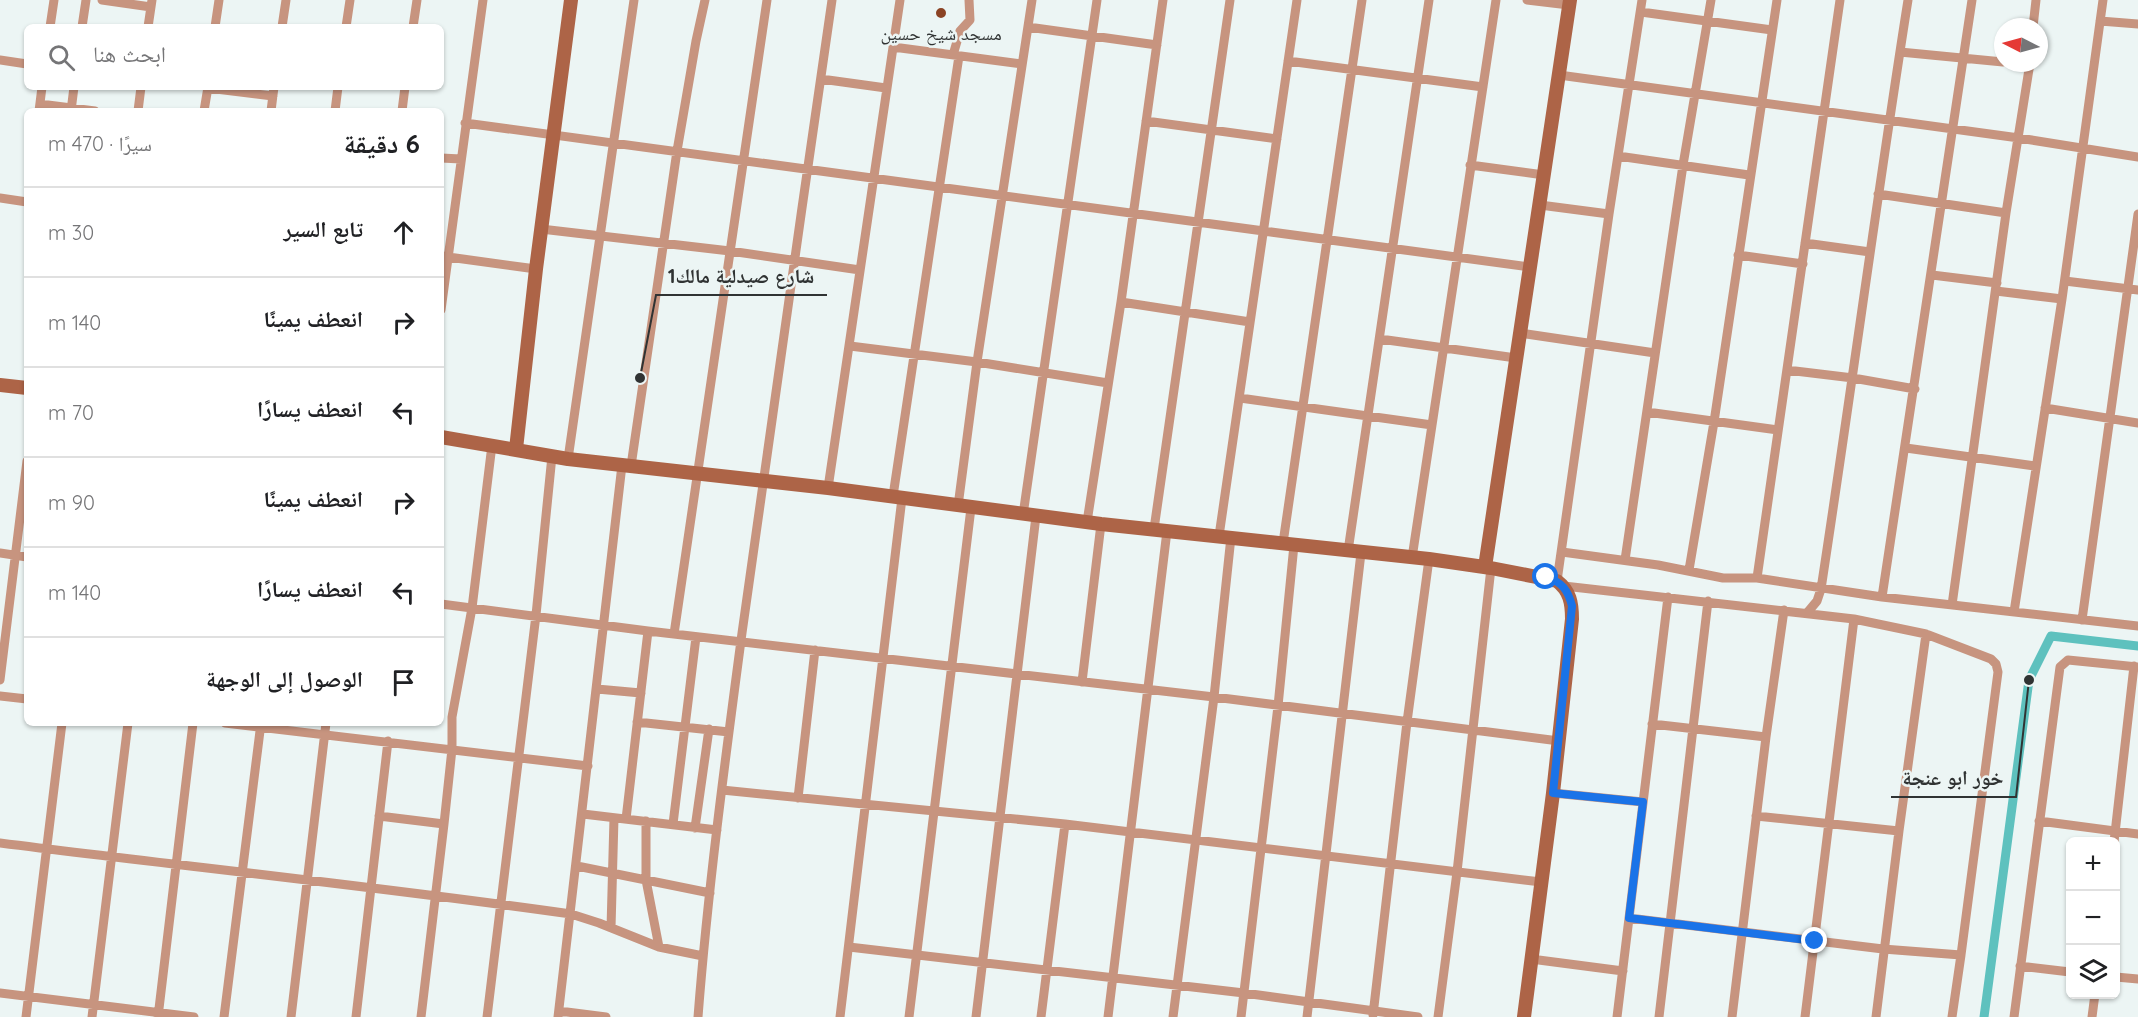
<!DOCTYPE html>
<html lang="ar">
<meta charset="utf-8">
<style>
:root{--surface:#fff;--page:#f6f6f6;--text:#202124;--muted:#757577;--line:#e0e0e0}
body{margin:0;font-family:Quicksand,"Noto Naskh Arabic",sans-serif;background:var(--page);color:var(--text);direction:rtl}
.controls{position:absolute;right:18px;bottom:18px;display:grid;overflow:hidden;border-radius:9px;box-shadow:0 2px 4px #0004}
.controls button{width:54px;height:54px;display:grid;place-items:center;padding:0;border:0;border-bottom:2px solid var(--line);background:var(--surface);color:var(--text);font:30px sans-serif}
.compass{position:absolute;left:1994px;top:18px;width:54px;height:54px;border-radius:50%;background:var(--surface);box-shadow:0 2px 4px #0004;rotate:276deg}
.stop{position:absolute;width:18px;height:18px;margin:-14px;border:4px solid #1a73e8;border-radius:50%;background:#fff}
.stop.end{background:#1a73e8;border-color:#fff;box-shadow:0 2px 6px #0008}
.list{margin:0;padding:0;list-style:none}
h2{display:flex;justify-content:space-between;align-items:center;height:78px;margin:0;padding:0 24px;font-size:26px}
h2 small{font-size:20px;font-weight:400;color:var(--muted)}
.list li{display:grid;grid-template-columns:39px 1fr auto;gap:18px;align-items:center;box-sizing:border-box;height:90px;padding:0 24px;border-top:2px solid var(--line)}
.list b{display:block;font-size:22px;white-space:nowrap}
.list em{font-size:20px;font-style:normal;color:var(--muted)}
.icon{flex:none;width:33px;height:33px;fill:none;stroke:currentColor;stroke-width:2;stroke-linecap:round;stroke-linejoin:round}
.map{position:relative;flex:none;width:2138px;height:1017px;overflow:hidden;direction:ltr}
.search{position:absolute;background:var(--surface);box-shadow:0 2px 4px #0004;left:24px;top:24px;width:420px;height:66px;display:flex;align-items:center;gap:15px;box-sizing:border-box;padding:0 21px;border-radius:9px;color:var(--muted);font-size:22px}
.panel{position:absolute;background:var(--surface);box-shadow:0 2px 4px #0004;left:24px;top:108px;width:420px;height:618px;border-radius:9px;direction:rtl}
.map>svg:first-child{display:block}
.lines{fill:none;stroke-linecap:round;stroke-linejoin:round}
.canal{stroke:#5ec1be;stroke-width:9}
.street{stroke:#c7947f;stroke-width:9}
.secondary{stroke:#ad6447;stroke-width:14}
.route{stroke:#1a73e8;stroke-width:8}
.poi-dot{fill:#8b4324;stroke:#ecf5f4;stroke-width:2}
.labels{text-anchor:middle;dominant-baseline:central;stroke-width:5;stroke-linejoin:round;paint-order:stroke}
.poi-label{font-size:18px;fill:#303333;stroke:#ecf5f4}
.leader{fill:none;stroke:#303333;stroke-width:2}
.callout-dot{fill:#303333;stroke:#ecf5f4;stroke-width:2}
.callout-label{font-size:20px;text-anchor:middle;font-weight:bold;fill:#303333;stroke:#ecf5f4;stroke-width:5;stroke-linejoin:round;paint-order:stroke}
</style>
<div class="map">
<svg width="2138" height="1017" viewBox="0 0 2138 1017">
<rect width="100%" height="100%" fill="#ecf5f4"/>
<g class="lines">
<!-- canal -->
<path class="canal" d="M1984,1017L2029,680L2051,636L2138,646"/>
<!-- street -->
<path class="street" d="M102,0L151,7
M1527,0L1569,5
M1641,12L1772,30
M2100,21L2138,24
M50,27L54,0
M82,27L86,0
M148,27L152,0
M215,27L219,0
M282,27L286,0
M346,27L350,0
M413,27L417,0
M1028,27L1157,45
M2033,27L2036,0
M893,47L1022,64
M1900,52L2003,62
M953,55L960,31L970,20L969,0
M0,60L27,64
M1288,61L1483,87
M2012,63L2029,65
M1559,75L2019,138L2138,157
M821,79L886,88
M208,88L273,96
M40,104L95,111
M39,111L42,87
M71,111L74,87
M138,111L141,87
M204,111L208,87
M271,111L274,87
M335,111L338,87
M402,111L405,87
M1146,121L1277,139
M465,123L1530,267
M1618,156L1749,175
M441,158L461,159
M1470,165L1544,175
M1878,194L2006,213
M0,198L27,202
M1540,205L1609,214
M541,229L730,251L860,270
M1805,243L1870,252
M1738,255L1803,264
M441,256L536,269
M1932,275L1997,283
M2065,281L2138,290
M1996,291L2062,299
M1121,302L1250,322
M441,310L483,0
M1520,333L1655,353
M1380,339L1516,358
M850,346L977,362L1108,383
M1787,370L1853,378L1915,389
M1240,398L1432,425
M2045,408L2138,423
M1647,412L1778,430
M1906,448L2035,466
M568,459L634,0
M631,466L677,151L696,41L705,0
M828,488L900,0
M893,496L959,56
M958,506L977,362L1032,0
M1023,515L1097,0
M1087,522L1121,302L1163,0
M1154,529L1230,0
M1219,536L1297,0
M1283,543L1362,0
M1348,551L1429,0
M1562,552L1658,565L1723,578H1757L1882,597L2138,626
M0,553L27,557
M1412,558L1496,0
M1625,560L1683,165L1711,0
M1689,570L1714,422L1777,0
M1757,578L1840,0
M1557,581L1609,214L1642,0
M1564,586L1854,619L1926,634L1991,659L1996,664L1998,672L1961,955
M1882,597L1972,0
M441,604L648,631L1214,697L1559,741
M1952,605L2006,213L2030,63
M2014,612L2062,299L2103,0
M1807,613L1817,601L1821,589C1851,393 1877,196 1908,0
M2082,620L2138,214
M674,634L767,0
M0,680L27,461
M1082,682L1101,524
M597,689L641,693
M0,696L27,699
M637,722L729,732
M225,723L588,766
M1652,724L1766,737
M722,790L1065,824L1041,1017
M1553,793L1643,802
M798,798L815,650
M583,814L717,830
M379,816L444,824
M1756,816L1899,831L1876,1017
M626,819L648,631
M646,821V880L659,947
M2039,821L2138,834
M673,824L696,637
M1065,824L1541,882
M695,828L709,729
M1899,831L1926,634
M2114,842L2134,666
M0,843C190,867 381,887 571,914L599,923L659,947L703,956
M577,866L710,893
M1629,918L1883,949L1961,955L1952,1017
M611,928L614,818
M849,947L1244,993L1418,1017
M1531,959L1623,971
M2020,966L2070,972
M2116,977L2138,979
M0,993L194,1017
M559,1011L606,1017
M1373,1015L1407,722L1429,559
M26,1017L62,723
M92,1017L128,723
M158,1017L193,723
M224,1017L261,723
M291,1017L326,723
M356,1017L388,741
M421,1017L444,824L452,749V717L472,608L492,445
M487,1017L536,615L552,456
M558,1017L622,465
M698,1017C708,888 725,761 742,633C770,422 802,211 832,0
M840,1017L902,498
M909,1017L971,508
M976,1017L1036,516
M1108,1017L1167,531
M1173,1017L1214,697L1231,537
M1241,1017L1278,706L1294,545
M1307,1017L1361,553
M1438,1017L1457,872L1491,568
M1617,1017L1668,597
M1659,1017L1708,601
M1732,1017L1766,737L1784,610
M1805,1017L1854,619
M2014,1017L2060,667L2068,660L2138,667
M2092,1017L2095,994"/>
<!-- secondary -->
<path class="secondary" d="M0,385L27,388
M441,437L568,459L828,488L1101,524L1429,559L1491,568L1557,581C1570,591 1572,603 1572,619L1553,793L1524,1017
M516,449L536,269L571,0
M1485,567L1570,0"/>
</g>
<g class="lines">
<!-- route -->
<path class="route" d="M1546,577C1562,582 1568,590 1572,606L1553,793L1643,802L1629,918L1815,941"/>
</g>
<!-- markers -->
<circle class="poi-dot" cx="941" cy="13" r="6"/>
<g class="labels">
<!-- poi labels -->
<g class="poi-label">
<text x="941" y="33">مسجد شيخ حسين</text>
</g>
</g>
<!-- callouts -->
<path class="leader" d="M640 378L656 295H827M2029 680L2016 797H1891"/>
<g class="callout-dot">
<circle cx="640" cy="378" r="6"/>
<circle cx="2029" cy="680" r="6"/>
</g>
<g class="callout-label">
<text x="741" y="283">شارع صيدلية مالك1</text>
<text x="1953" y="785">خور ابو عنجة</text>
</g>
</svg>
<div class="controls">
<button>+</button>
<button>−</button>
<button><svg class="icon" aria-label="layers" viewBox="0 0 24 24"><path d="M12 4l9 5-9 5-9-5zM3 14l9 5 9-5"/></svg></button>
</div>
<svg class="compass" viewBox="-18 -18 36 36"><path d="M0-13l5 13h-10z" fill="#e53935"/><path d="M0 13l5-13h-10z" fill="#757577"/></svg>
<div class="stop" style="left:1546px;top:577px"></div>
<div class="stop end" style="left:1815px;top:941px"></div>
<div class="search"><svg class="icon" aria-label="search" viewBox="0 0 24 24"><circle cx="10" cy="10" r="6"/><path d="M15 15l6 6"/></svg>ابحث هنا</div>
<section class="panel">
<h2>6 دقيقة<small>سيرًا · 470 m</small></h2>
<ul class="list">
<li><svg class="icon" aria-label="ahead" viewBox="0 0 24 24"><path d="M12 20V5M6 11l6-6 6 6"/></svg><div><b>تابع السير</b></div><em>30 m</em></li>
<li><svg class="icon" aria-label="right" viewBox="0 0 24 24"><path d="M7 20v-9h11M14 6l5 5-5 5"/></svg><div><b>انعطف يمينًا</b></div><em>140 m</em></li>
<li><svg class="icon" aria-label="left" viewBox="0 0 24 24"><path d="M17 20v-9H6M10 6l-5 5 5 5"/></svg><div><b>انعطف يسارًا</b></div><em>70 m</em></li>
<li><svg class="icon" aria-label="right" viewBox="0 0 24 24"><path d="M7 20v-9h11M14 6l5 5-5 5"/></svg><div><b>انعطف يمينًا</b></div><em>90 m</em></li>
<li><svg class="icon" aria-label="left" viewBox="0 0 24 24"><path d="M17 20v-9H6M10 6l-5 5 5 5"/></svg><div><b>انعطف يسارًا</b></div><em>140 m</em></li>
<li><svg class="icon" aria-label="arrive" viewBox="0 0 24 24"><path d="M6 21V4h12l-3 4 3 4H6"/></svg><div><b>الوصول إلى الوجهة</b></div></li>
</ul>
</section>
</div>
